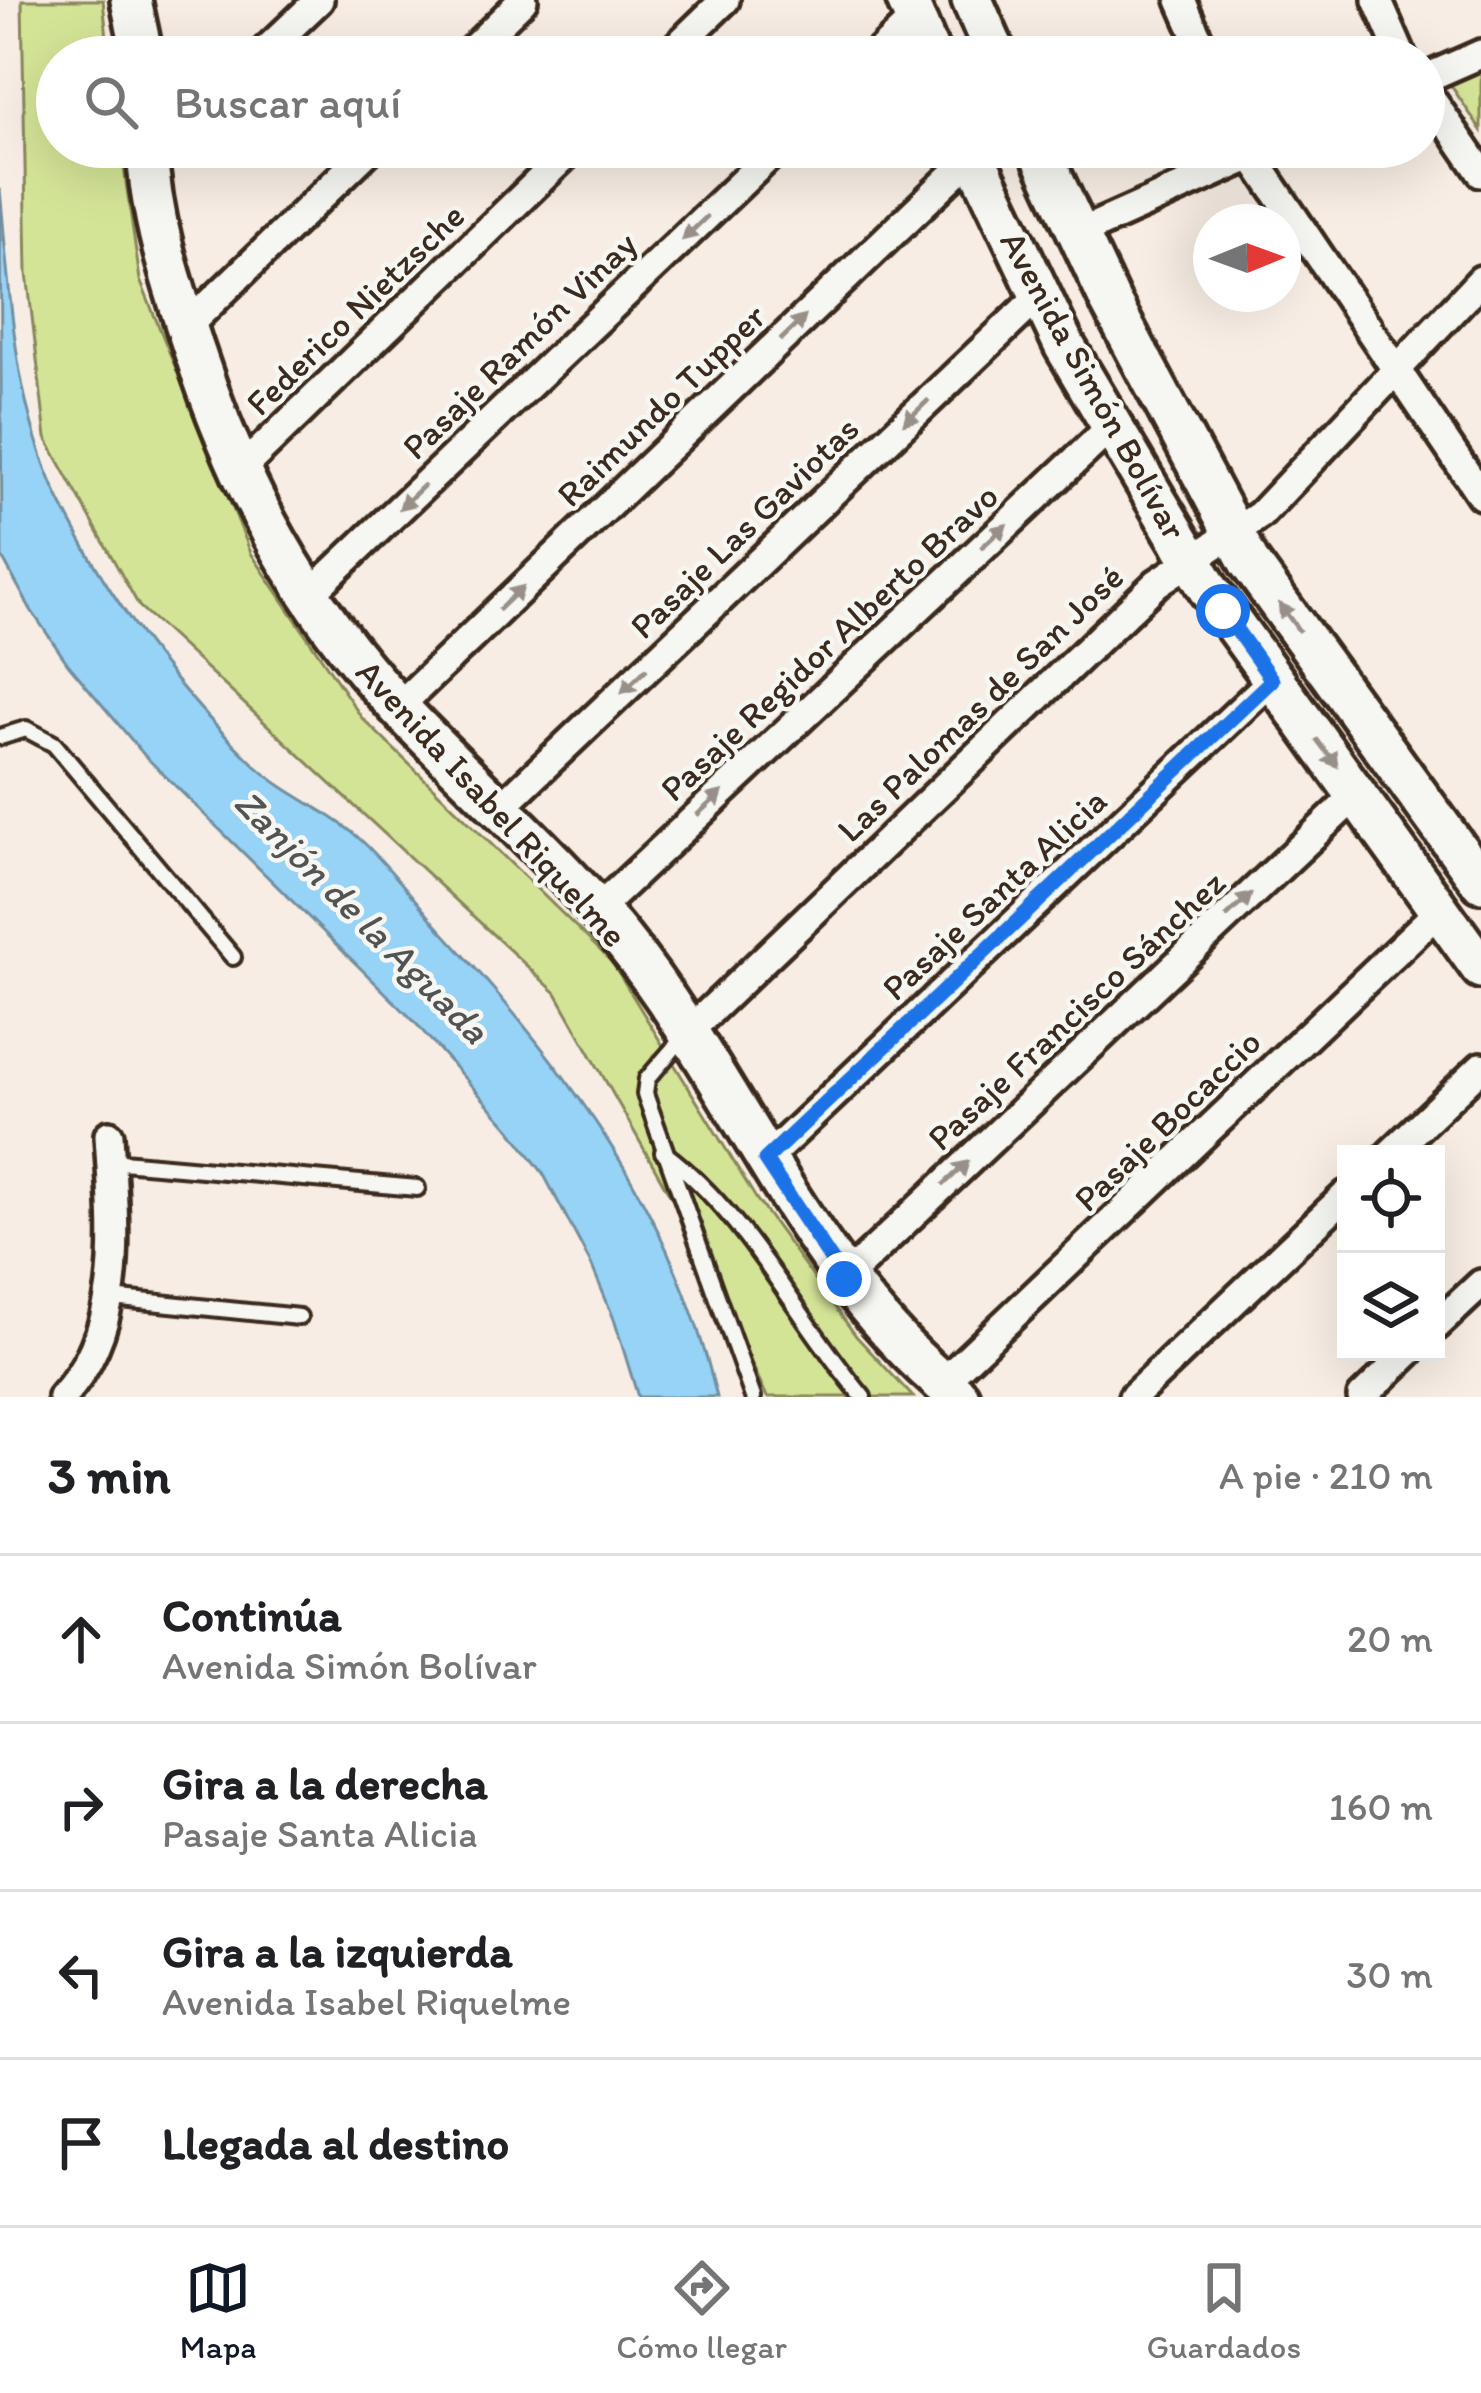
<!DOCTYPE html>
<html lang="es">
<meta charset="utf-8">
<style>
:root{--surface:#fff;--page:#f6f6f6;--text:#202124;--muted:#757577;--line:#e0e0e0;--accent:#111827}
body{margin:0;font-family:Itim,sans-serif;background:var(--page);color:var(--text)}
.controls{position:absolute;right:36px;bottom:36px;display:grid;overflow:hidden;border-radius:0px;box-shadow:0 12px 48px #0002}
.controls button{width:108px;height:108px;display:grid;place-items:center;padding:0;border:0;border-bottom:3px solid var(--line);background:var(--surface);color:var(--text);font:60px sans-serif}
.compass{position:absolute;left:1193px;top:204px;width:108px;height:108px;border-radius:50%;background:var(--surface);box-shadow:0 12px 48px #0002;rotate:89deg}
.stop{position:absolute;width:36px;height:36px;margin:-27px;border:9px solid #1a73e8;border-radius:50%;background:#fff}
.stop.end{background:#1a73e8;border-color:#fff;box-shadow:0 3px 12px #0008}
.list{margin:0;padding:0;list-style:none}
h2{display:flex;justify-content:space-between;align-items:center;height:156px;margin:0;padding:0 48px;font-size:51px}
h2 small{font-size:39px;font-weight:400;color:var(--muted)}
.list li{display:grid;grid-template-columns:78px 1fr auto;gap:36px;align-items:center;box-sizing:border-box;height:168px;padding:0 48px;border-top:3px solid var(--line)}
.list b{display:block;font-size:45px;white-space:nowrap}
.list p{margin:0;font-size:39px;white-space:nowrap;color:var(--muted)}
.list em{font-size:39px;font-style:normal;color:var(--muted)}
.icon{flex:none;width:66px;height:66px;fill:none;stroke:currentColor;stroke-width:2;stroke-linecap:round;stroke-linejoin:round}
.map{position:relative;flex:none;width:1481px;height:1397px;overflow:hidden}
.search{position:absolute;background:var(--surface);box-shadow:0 12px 48px #0002;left:36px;right:36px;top:36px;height:132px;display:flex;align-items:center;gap:30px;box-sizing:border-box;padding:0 42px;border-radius:66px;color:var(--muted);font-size:45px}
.sheet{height:828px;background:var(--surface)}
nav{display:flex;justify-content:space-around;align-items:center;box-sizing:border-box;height:168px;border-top:3px solid var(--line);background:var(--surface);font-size:33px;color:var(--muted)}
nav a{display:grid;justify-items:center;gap:6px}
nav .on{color:var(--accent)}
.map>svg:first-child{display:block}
.green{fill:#d4e497;stroke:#88875a;stroke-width:3}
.water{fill:#97d3f7;stroke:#728fa0;stroke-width:3}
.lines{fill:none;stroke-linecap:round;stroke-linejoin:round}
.lane-casing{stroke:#3b2a1e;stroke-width:22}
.street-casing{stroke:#3b2a1e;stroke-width:36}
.secondary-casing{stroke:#3b2a1e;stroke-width:48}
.lane{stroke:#f6f6f2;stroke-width:14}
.street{stroke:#f6f6f2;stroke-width:27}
.secondary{stroke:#f6f6f2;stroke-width:39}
.oneway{fill:#989088}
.route{stroke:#1a73e8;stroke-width:15}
.labels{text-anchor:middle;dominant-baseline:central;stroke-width:9;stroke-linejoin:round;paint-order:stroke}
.street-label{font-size:36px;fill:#3b2a1e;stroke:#f6f6f2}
.water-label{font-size:39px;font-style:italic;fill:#525454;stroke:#f6f6f2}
</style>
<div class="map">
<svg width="1481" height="1397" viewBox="0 0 1481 1397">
<rect width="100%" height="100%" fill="#f7ede4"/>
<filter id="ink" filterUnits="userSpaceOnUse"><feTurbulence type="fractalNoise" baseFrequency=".00833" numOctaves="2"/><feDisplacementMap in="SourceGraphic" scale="24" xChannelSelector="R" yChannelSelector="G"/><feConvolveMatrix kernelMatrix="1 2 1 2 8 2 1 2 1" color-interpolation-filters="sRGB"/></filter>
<g filter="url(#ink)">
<!-- green -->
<path class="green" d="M22,0H103L109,57H57V147H121L140,280L251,553L362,718L612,962L757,1200L856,1336L913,1397H767L692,1234L556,993L139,606L46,438L27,273Z
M1481,61V130L1446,78Z"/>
<!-- water -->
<path class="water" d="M0,189C10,294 13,402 59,499C108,598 177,692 257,767C288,796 330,811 361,840C390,867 413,898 439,928C569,1069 672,1207 717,1397H638L614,1319L591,1264L543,1173L510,1129L411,1018L145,756L68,664L31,610L2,557Z"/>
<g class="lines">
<defs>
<path id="lane" d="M0,737L26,729L54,744L233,957
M686,1034L647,1079L645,1094L753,1397
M663,1152C749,1216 794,1316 863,1397
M111,1161L417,1188
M111,1298L299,1317"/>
<path id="street" d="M1181,0L1206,57
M1377,0L1402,57
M259,57L319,0
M465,57L523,0
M666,57L725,0
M874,57L915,18
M1424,79L1481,54
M1424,89L1481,172
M1246,147L1481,495
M1077,234L1272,147
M186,327L372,147
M238,472L574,147
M309,595L779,147
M398,707L974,155
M498,810L1039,296
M597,910L1112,426
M686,1034L1157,583L1260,515L1481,280
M1390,1154L1481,1067
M765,1160L1272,680
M844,1279L1357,794
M1436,1326L1481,1284
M942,1383L1441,909
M62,1397C128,1327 114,1224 109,1135
M1133,1397L1346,1195
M1362,1397L1409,1352"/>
<path id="secondary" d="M131,0L143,57
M907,0L931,57
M972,0L997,57
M147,147C150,218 172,283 194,350C239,488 300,602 400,709C471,784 558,859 621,938C741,1087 806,1275 959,1397
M970,147L1064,345L1209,590L1481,968
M1038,147L1110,301L1249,562L1481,882"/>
</defs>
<!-- lane casing -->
<use href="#lane" class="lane-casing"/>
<!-- street casing -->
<use href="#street" class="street-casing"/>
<!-- secondary casing -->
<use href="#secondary" class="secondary-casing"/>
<!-- lane -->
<use href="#lane" class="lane"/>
<!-- street -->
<use href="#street" class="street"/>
<!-- secondary -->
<use href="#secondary" class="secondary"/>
</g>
<!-- one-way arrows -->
<defs><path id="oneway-solid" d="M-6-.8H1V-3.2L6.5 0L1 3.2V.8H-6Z" transform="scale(3)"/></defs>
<g class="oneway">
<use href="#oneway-solid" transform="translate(695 228) rotate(136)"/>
<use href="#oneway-solid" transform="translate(793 328) rotate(-44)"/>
<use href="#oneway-solid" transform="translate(916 412) rotate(136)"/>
<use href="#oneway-solid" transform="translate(412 497) rotate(136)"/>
<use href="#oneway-solid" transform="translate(994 536) rotate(-43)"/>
<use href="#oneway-solid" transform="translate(511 598) rotate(-44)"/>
<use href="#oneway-solid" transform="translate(1289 617) rotate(-126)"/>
<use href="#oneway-solid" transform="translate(634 681) rotate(136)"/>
<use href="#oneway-solid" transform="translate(1327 753) rotate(53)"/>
<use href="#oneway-solid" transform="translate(710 803) rotate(-43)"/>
<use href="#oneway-solid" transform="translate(1239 905) rotate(-43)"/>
<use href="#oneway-solid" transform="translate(956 1173) rotate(-43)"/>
</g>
</g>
<g class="lines" filter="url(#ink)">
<!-- route -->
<path class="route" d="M844,1279L765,1160L1272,680L1223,611"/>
</g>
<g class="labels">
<!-- street labels -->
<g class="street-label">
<text transform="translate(355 309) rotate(-44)">Federico Nietzsche</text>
<text transform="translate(519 345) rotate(-44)">Pasaje Ramón Vinay</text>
<text transform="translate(1094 385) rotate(61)">Avenida Simón Bolívar</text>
<text transform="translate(661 405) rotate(-44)">Raimundo Tupper</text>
<text transform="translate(744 527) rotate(-44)">Pasaje Las Gaviotas</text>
<text transform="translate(829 642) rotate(-43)">Pasaje Regidor Alberto Bravo</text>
<text transform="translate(980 703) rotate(-44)">Las Palomas de San José</text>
<text transform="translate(492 803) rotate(47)">Avenida Isabel Riquelme</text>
<text transform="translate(994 894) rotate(-43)">Pasaje Santa Alicia</text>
<text transform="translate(1076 1010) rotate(-43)">Pasaje Francisco Sánchez</text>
<text transform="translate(1167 1120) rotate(-44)">Pasaje Bocaccio</text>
</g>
<!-- water labels -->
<g class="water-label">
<text transform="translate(362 916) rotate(45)">Zanjón de la Aguada</text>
</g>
</g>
</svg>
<div class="controls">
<button><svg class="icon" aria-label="locate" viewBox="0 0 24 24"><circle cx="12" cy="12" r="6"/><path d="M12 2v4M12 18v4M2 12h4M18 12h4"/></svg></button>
<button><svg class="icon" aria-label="layers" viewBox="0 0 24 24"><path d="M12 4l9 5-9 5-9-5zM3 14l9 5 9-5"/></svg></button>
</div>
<svg class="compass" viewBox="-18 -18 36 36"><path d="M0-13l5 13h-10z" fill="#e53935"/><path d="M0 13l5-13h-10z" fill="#757577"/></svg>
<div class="stop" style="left:1223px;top:611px"></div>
<div class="stop end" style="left:844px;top:1279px"></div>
<div class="search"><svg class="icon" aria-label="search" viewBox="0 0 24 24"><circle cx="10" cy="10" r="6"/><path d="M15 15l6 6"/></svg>Buscar aquí</div>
</div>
<section class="sheet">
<h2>3 min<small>A pie · 210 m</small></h2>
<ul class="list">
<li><svg class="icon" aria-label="ahead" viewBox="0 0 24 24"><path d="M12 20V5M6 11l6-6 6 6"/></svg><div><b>Continúa</b><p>Avenida Simón Bolívar</p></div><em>20 m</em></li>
<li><svg class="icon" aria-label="right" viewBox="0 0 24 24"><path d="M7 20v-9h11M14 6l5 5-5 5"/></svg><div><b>Gira a la derecha</b><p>Pasaje Santa Alicia</p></div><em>160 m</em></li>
<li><svg class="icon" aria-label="left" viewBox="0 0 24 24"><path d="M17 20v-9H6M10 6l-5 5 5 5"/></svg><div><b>Gira a la izquierda</b><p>Avenida Isabel Riquelme</p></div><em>30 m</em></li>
<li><svg class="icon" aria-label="arrive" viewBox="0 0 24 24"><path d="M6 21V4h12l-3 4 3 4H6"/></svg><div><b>Llegada al destino</b></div></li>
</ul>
</section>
<nav>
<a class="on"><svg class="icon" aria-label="map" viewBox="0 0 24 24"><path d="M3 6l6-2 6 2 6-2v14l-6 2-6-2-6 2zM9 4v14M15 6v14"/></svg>Mapa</a>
<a><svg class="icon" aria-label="directions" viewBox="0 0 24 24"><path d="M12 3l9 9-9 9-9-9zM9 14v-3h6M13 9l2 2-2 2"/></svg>Cómo llegar</a>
<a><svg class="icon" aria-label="saved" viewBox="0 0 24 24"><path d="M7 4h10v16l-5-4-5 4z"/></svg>Guardados</a>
</nav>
